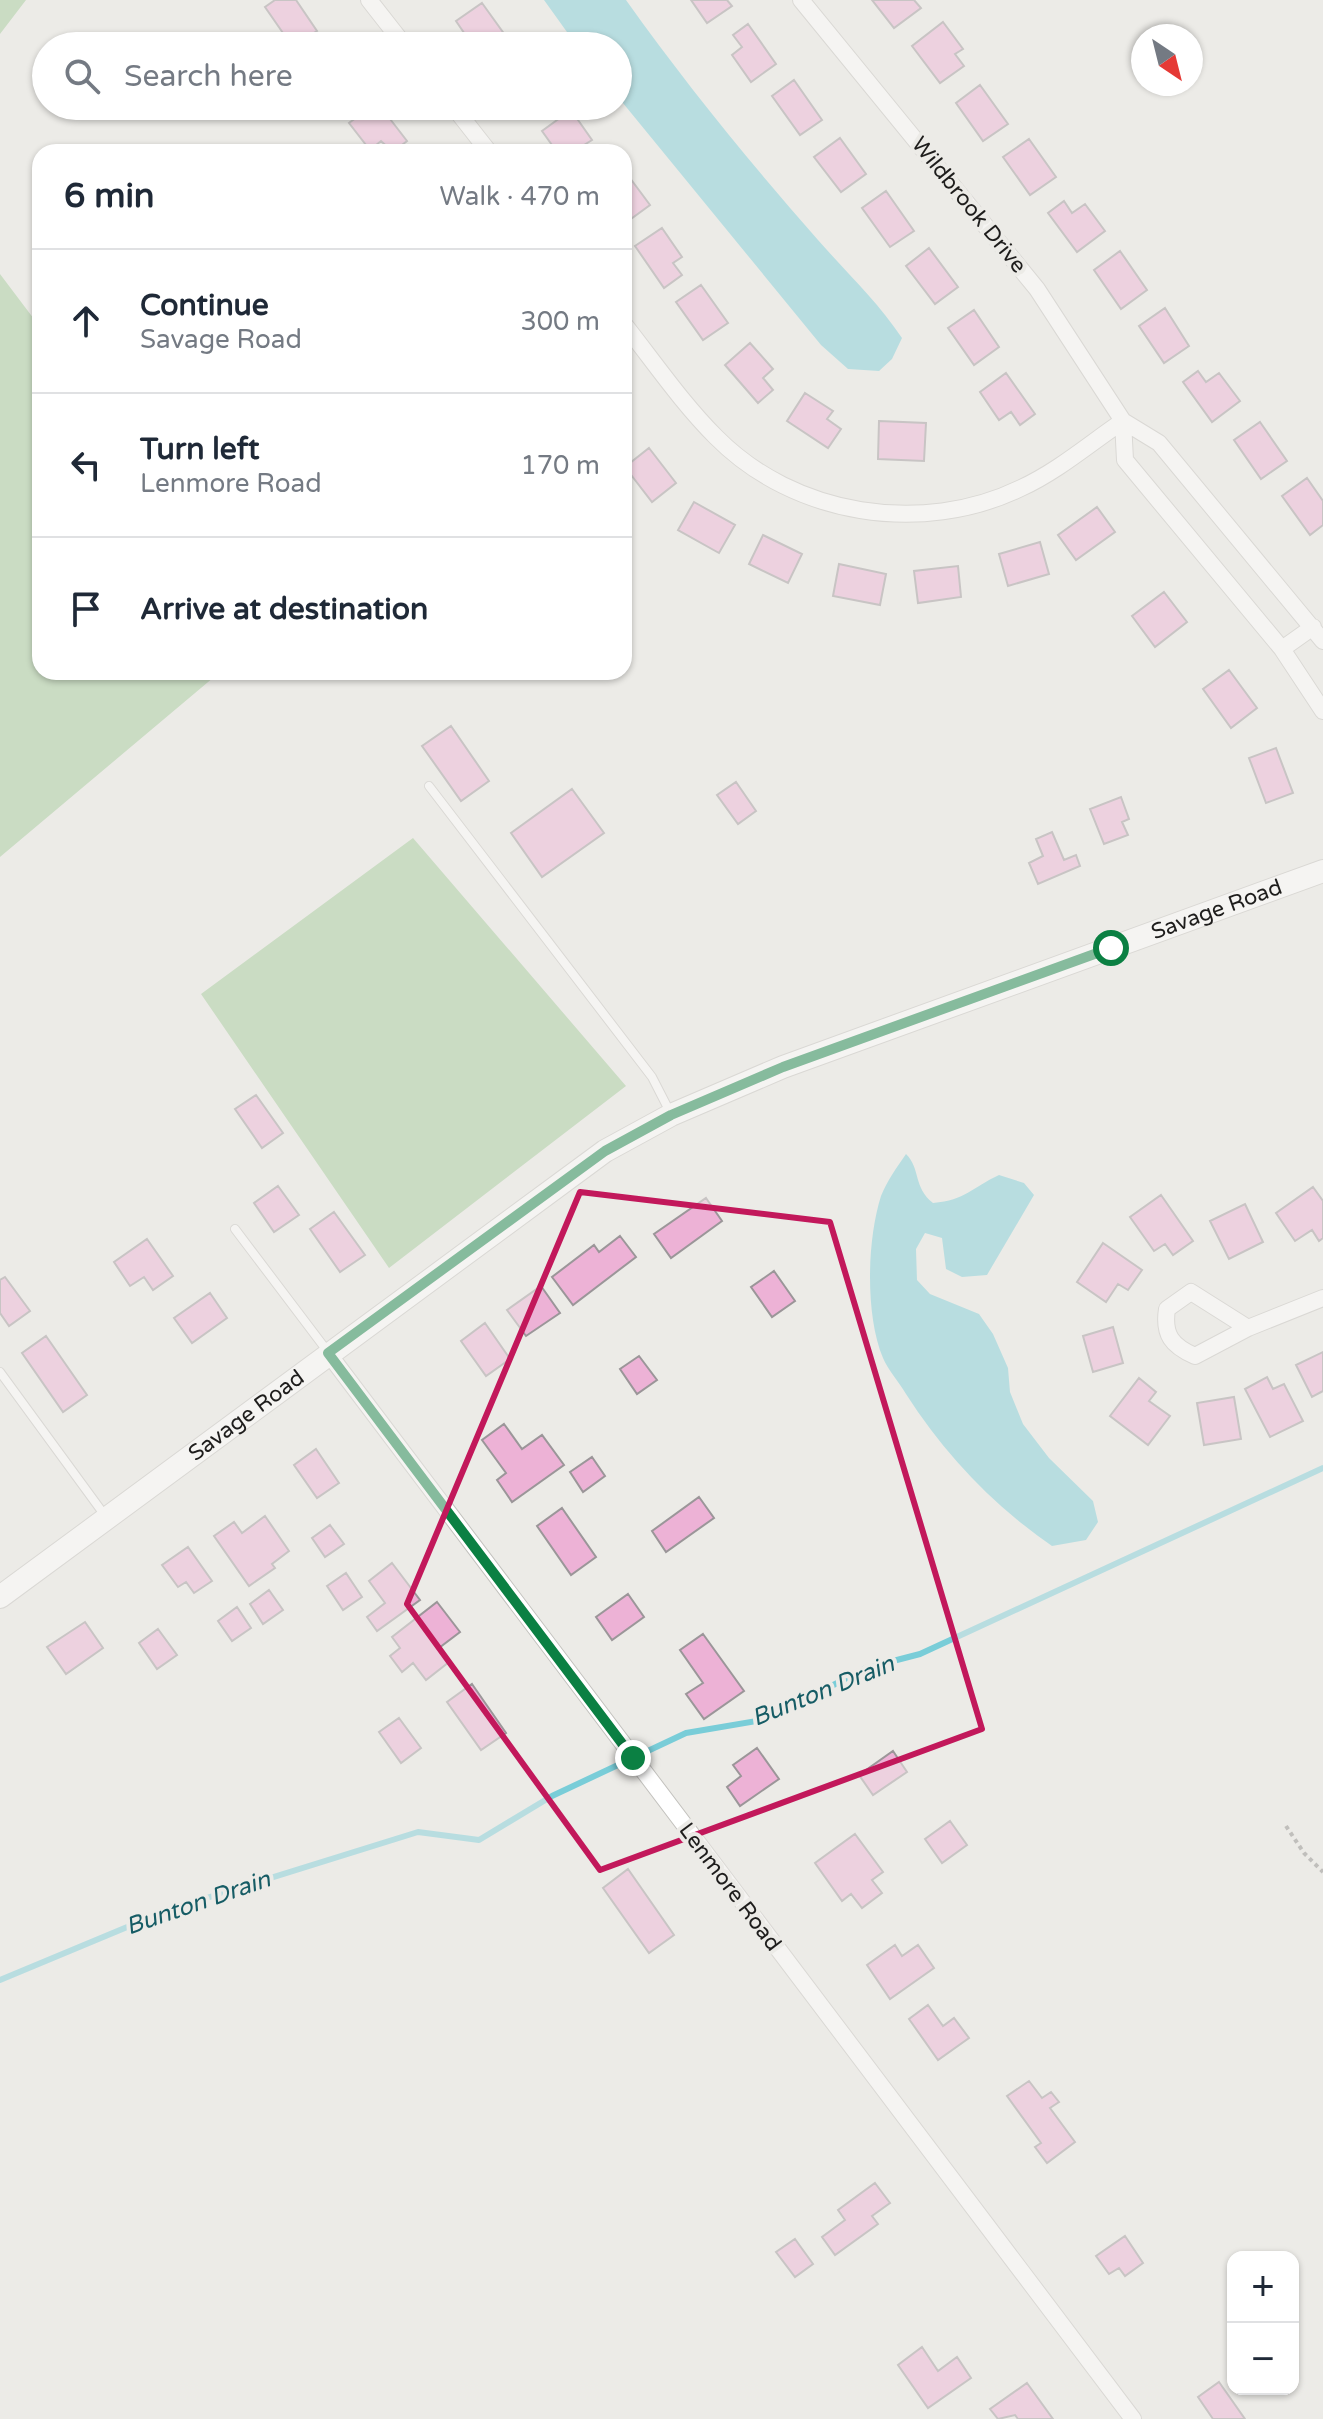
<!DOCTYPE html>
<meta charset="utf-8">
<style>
:root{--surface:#fff;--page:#f6f6f7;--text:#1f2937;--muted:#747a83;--line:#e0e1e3}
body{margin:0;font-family:"Varela Round",sans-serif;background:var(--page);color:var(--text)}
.controls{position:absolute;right:24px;bottom:24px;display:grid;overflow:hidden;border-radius:16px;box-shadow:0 2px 6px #0004}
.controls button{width:72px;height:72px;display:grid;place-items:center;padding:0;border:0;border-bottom:2px solid var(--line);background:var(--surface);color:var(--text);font:40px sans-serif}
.compass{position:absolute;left:1131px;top:24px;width:72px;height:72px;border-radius:50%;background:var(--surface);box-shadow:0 2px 6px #0004;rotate:145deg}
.stop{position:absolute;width:24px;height:24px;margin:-18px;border:6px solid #0b8043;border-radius:50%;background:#fff}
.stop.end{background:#0b8043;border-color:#fff;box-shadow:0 2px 8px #0008}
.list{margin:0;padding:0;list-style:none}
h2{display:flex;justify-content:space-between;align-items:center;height:104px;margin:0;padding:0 32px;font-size:34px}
h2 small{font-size:26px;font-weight:400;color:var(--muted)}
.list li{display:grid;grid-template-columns:52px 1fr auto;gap:24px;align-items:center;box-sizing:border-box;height:144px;padding:0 32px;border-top:2px solid var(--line)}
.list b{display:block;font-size:30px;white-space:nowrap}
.list p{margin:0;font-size:26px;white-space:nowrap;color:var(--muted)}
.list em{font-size:26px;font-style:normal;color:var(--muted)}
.icon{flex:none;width:44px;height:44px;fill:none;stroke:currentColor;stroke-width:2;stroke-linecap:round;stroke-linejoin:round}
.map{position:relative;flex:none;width:1323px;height:2419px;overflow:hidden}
.search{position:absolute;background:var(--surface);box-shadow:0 2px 6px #0004;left:32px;top:32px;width:600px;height:88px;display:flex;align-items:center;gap:20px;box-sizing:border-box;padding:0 28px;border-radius:44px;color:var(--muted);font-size:30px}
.panel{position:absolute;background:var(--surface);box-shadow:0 2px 6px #0004;left:32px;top:144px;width:600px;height:536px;border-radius:24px}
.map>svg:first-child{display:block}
.forest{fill:#a0ca98}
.water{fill:#79cdd8}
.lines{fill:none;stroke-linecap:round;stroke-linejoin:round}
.stream{stroke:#79cdd8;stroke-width:6}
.building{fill:#edb2d6;stroke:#9b9699;stroke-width:2}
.service-casing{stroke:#c3c2be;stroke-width:10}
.minor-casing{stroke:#c3c2be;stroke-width:18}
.tertiary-casing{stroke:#c3c2be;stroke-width:24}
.path{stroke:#8a8987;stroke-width:4;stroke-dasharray:4 4;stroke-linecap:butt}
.service{stroke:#fff;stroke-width:8}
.minor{stroke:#fff;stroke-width:16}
.tertiary{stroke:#fff;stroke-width:22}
.route{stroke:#0b8043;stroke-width:10}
.marked{fill:none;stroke:#c2185b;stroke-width:6;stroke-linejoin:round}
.labels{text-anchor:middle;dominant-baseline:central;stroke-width:8;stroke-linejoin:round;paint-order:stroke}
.street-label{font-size:22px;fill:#1e1d1c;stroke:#ecebe7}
.water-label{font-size:24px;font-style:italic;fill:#165c65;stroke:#ecebe7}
</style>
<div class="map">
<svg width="1323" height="2419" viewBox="0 0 1323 2419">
<rect width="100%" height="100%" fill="#ecebe7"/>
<!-- forest -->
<path class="forest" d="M0,0H26L0,34Z
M0,274L40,327V672H220L0,857Z
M413,838L626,1086L389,1268L201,994Z"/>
<!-- water -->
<path class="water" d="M544,0H626C685,83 751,164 818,240C847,273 878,302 902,338L892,359L879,371L848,369L821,345L618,97V46H577Z
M906,1154C921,1169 913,1187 933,1203C966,1200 971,1188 999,1175L1024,1183L1034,1195L987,1275L962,1277L946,1269L942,1238L925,1233L916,1249L917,1280L930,1294L979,1314L993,1334L1008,1368L1010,1392L1023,1424L1049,1458L1093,1501L1098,1522L1086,1540L1052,1546C993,1505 945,1455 906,1394C899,1382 888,1370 883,1358C865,1315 867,1240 881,1196C887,1181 897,1167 906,1154Z"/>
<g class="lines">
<!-- stream -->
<path class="stream" d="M0,1980L168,1910L418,1832L479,1840L552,1796L686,1733L768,1719L866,1668L920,1654L1323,1468"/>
</g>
<!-- building -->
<path class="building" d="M275,0H296L317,31L292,46L265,7Z
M691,0H727L732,6L707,23Z
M872,0H914L921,8L894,28Z
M482,3L510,42L504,46H473L456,21Z
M943,22L963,49L955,54L964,66L940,83L912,46Z
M748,24L776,64L751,82L732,55L742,47L733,35Z
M794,80L822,120L800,135L772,96Z
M980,85L1008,124L983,141L956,103Z
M372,106H380L407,141L393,152L381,141L370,150L349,123Z
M523,106H548L532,118Z
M571,110L592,140L581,147L585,152H557L542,131Z
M840,138L866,174L841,192L814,157Z
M1029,139L1056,177L1030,195L1003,157Z
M624,170L650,205L624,224Z
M886,191L914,231L890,247L862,208Z
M1064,201L1072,213L1085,204L1105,231L1077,252L1048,213Z
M662,228L682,257L673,263L682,275L664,288L635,246Z
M929,248L958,287L935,304L906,266Z
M1120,251L1147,290L1121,309L1094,270Z
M701,285L728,323L703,340L676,302Z
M1165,308L1189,346L1164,363L1139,326Z
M974,310L999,347L974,365L948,328Z
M750,343L773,369L763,378L773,390L758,403L725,365Z
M1198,371L1206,382L1219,373L1240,401L1212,422L1183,382Z
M1006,373L1035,414L1020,425L1011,412L999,420L980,392Z
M805,393L833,411L827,419L841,429L828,448L787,421Z
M879,421L926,423L924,461L878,459Z
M1260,422L1287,461L1261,479L1234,440Z
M649,448L676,483L652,502L625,467Z
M1307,478L1323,501V525L1310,535L1282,496Z
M694,502L735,525L719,553L678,530Z
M1097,507L1115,532L1076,560L1058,535Z
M763,535L802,554L788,583L749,564Z
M1040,542L1049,574L1008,586L999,554Z
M839,564L886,574L880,605L833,596Z
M958,566L961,597L918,603L914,571Z
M1164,592L1187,622L1155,647L1132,616Z
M1229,670L1257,708L1231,728L1203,689Z
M451,726L489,781L461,801L422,746Z
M1276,748L1293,793L1266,803L1249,758Z
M736,782L756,811L738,824L717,795Z
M572,789L604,833L542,877L511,833Z
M1121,797L1129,819L1122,822L1128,835L1104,844L1090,809Z
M1052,832L1064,860L1076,855L1080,866L1038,884L1029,863L1043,856L1036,839Z
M256,1095L283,1133L262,1148L235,1109Z
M278,1186L299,1215L274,1232L254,1203Z
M1313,1187L1323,1201V1238L1319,1241L1312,1230L1295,1241L1276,1213Z
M1161,1195L1193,1241L1173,1255L1165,1244L1154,1251L1130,1217Z
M706,1198L722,1221L671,1258L654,1234Z
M1245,1204L1263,1242L1229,1259L1210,1221Z
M334,1212L365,1255L340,1272L310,1229Z
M620,1236L636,1257L573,1305L552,1277L594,1245L599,1252Z
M147,1239L173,1276L153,1290L144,1277L130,1286L114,1262Z
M1103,1243L1142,1270L1128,1290L1118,1284L1106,1302L1077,1282Z
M774,1271L795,1301L772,1317L751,1287Z
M5,1277L30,1311L9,1326L0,1313V1280Z
M541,1286L560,1313L526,1336L507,1310Z
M210,1293L227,1318L192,1343L174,1318Z
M485,1323L510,1359L486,1376L461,1341Z
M1113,1327L1123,1363L1093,1372L1083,1336Z
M46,1336L87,1395L63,1412L22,1353Z
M1323,1352V1391L1312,1397L1296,1365Z
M639,1356L657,1380L637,1394L620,1369Z
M1267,1377L1273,1389L1284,1384L1303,1421L1270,1437L1245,1389Z
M1139,1378L1156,1392L1149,1401L1170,1416L1148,1445L1110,1416Z
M1234,1397L1241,1439L1204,1445L1197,1403Z
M504,1424L522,1449L542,1435L564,1465L512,1502L497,1480L506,1473L482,1440Z
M316,1449L339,1483L317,1498L294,1465Z
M592,1457L605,1476L583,1492L570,1472Z
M699,1497L714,1518L666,1552L652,1531Z
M562,1508L596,1557L571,1575L537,1526Z
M265,1516L289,1551L272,1564L275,1568L249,1586L214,1536L234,1522L242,1533Z
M330,1525L344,1544L325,1557L312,1538Z
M188,1547L212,1581L194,1593L186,1582L178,1587L162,1565Z
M392,1563L420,1600L377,1631L367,1617L385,1603L369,1581Z
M346,1573L362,1597L343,1610L327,1586Z
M269,1590L283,1610L263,1624L250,1604Z
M628,1594L644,1617L612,1640L596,1617Z
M437,1602L460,1632L439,1648L449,1662L426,1680L413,1663L402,1672L390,1656L400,1648L392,1637Z
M237,1607L251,1628L232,1641L218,1621Z
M85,1622L103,1648L66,1674L47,1647Z
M158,1629L177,1655L157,1669L139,1643Z
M703,1634L744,1691L704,1719L686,1694L703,1683L680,1650Z
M472,1684L506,1733L481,1750L447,1702Z
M399,1718L421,1748L401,1763L379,1732Z
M757,1748L779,1779L740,1806L727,1787L741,1776L733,1765Z
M893,1751L907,1772L873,1795L859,1775Z
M950,1821L967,1845L942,1863L925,1839Z
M855,1834L883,1872L872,1880L882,1893L862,1908L851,1894L842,1901L815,1863Z
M628,1869L674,1935L649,1953L603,1888Z
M895,1945L902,1956L918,1945L934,1968L890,1999L867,1965Z
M928,2005L943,2026L954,2018L969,2038L938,2060L909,2019Z
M1029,2081L1042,2098L1051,2092L1059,2102L1050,2108L1075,2142L1047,2163L1035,2147L1041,2143L1007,2096Z
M875,2183L890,2203L872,2216L878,2224L835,2255L822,2237L845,2220L838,2210Z
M1125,2236L1143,2263L1125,2276L1119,2268L1109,2274L1096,2256Z
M795,2239L813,2264L795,2277L776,2252Z
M922,2347L938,2371L957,2357L971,2378L928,2408L898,2365Z
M1219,2382L1245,2419H1213L1198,2397Z
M1027,2383L1053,2419H1018L1015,2415L998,2419L990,2409Z"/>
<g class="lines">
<defs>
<path id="service" d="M429,786L652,1077L671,1114
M235,1229L328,1352
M0,1372L106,1517"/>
<path id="minor" d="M369,0L405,46
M801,0L1037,289L1123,421L1159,443L1323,641
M453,106L489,152
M624,324C654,362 682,403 716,437C794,516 922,536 1021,488C1058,471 1089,444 1123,421
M1123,421L1125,460L1282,649L1323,711
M1282,649L1313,627
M1248,1328L1191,1292L1167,1309C1163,1335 1172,1346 1195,1356L1248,1328L1323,1298
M328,1353L1133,2419"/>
<g id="tertiary">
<path id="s1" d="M0,1597L605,1151L671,1115L783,1067L1323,871"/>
</g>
</defs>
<!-- service casing -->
<use href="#service" class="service-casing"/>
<!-- minor casing -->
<use href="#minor" class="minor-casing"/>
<!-- tertiary casing -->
<use href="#tertiary" class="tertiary-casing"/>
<!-- path -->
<path class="path" d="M1286,1826L1304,1853L1323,1872"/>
<!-- service -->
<use href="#service" class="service"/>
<!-- minor -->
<use href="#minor" class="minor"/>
<!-- tertiary -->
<use href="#tertiary" class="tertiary"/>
</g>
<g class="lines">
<!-- route -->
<path class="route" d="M633,1758L328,1353L605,1151L671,1115L783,1067L1111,948"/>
</g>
<!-- marked area -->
<path d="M0 0H1323V2419H0ZM580,1192L830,1222L982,1729L600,1870L407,1604Z" fill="#ecebe7" fill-opacity=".55" fill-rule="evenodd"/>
<path class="marked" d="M580,1192L830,1222L982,1729L600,1870L407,1604Z"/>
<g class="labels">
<!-- street labels -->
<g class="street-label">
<text transform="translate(969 205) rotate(51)">Wildbrook Drive</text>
<text stroke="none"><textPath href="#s1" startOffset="1410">Savage Road</textPath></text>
<text stroke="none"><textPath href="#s1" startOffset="306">Savage Road</textPath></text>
<text transform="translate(730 1887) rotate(53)">Lenmore Road</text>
</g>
<!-- water labels -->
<g class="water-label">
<text transform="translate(823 1691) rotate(-22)">Bunton Drain</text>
<text transform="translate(198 1903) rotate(-19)">Bunton Drain</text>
</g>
</g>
</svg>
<div class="controls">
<button>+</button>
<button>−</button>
</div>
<svg class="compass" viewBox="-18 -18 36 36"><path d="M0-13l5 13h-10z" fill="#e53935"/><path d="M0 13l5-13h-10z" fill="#747a83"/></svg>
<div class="stop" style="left:1111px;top:948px"></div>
<div class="stop end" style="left:633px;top:1758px"></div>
<div class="search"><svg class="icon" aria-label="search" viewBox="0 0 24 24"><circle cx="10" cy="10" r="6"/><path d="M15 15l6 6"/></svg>Search here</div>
<section class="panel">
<h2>6 min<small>Walk · 470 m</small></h2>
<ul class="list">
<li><svg class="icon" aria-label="ahead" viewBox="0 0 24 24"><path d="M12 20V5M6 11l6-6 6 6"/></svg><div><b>Continue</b><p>Savage Road</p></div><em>300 m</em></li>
<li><svg class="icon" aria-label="left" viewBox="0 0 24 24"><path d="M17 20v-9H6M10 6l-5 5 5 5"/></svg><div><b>Turn left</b><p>Lenmore Road</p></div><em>170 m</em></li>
<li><svg class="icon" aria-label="arrive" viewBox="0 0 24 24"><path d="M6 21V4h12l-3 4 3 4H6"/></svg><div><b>Arrive at destination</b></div></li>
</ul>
</section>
</div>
